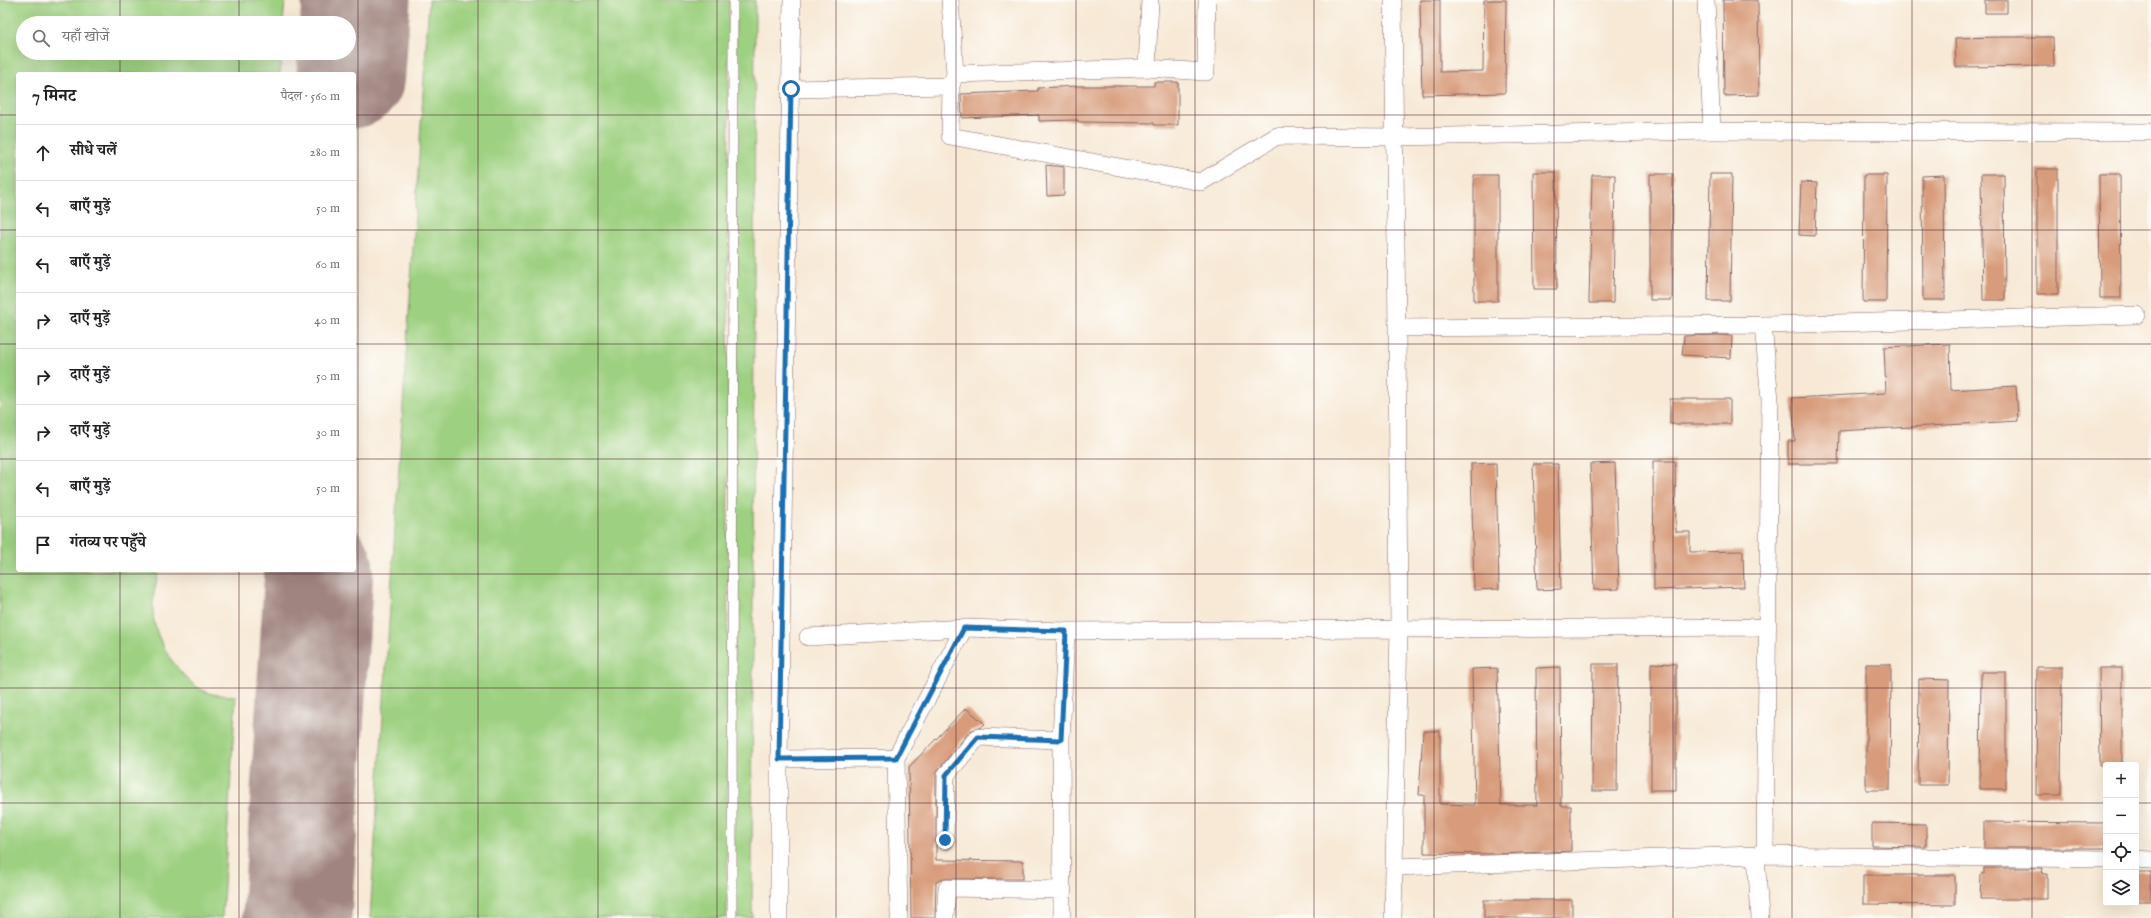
<!DOCTYPE html>
<html lang="hi">
<meta charset="utf-8">
<style>
:root{--surface:#fff;--page:#f2f2f2;--text:#202124;--muted:#757577;--line:#e0e0e0}
body{margin:0;font-family:"IM FELL English","Noto Serif Devanagari",serif;background:var(--page);color:var(--text)}
.controls{position:absolute;right:12px;bottom:12px;display:grid;overflow:hidden;border-radius:4px;box-shadow:0 4px 16px #0002}
.controls button{width:36px;height:36px;display:grid;place-items:center;padding:0;border:0;border-bottom:1px solid var(--line);background:var(--surface);color:var(--text);font:20px sans-serif}
.stop{position:absolute;width:12px;height:12px;margin:-9px;border:3px solid #1f6fb2;border-radius:50%;background:#fff}
.stop.end{background:#1f6fb2;border-color:#fff;box-shadow:0 1px 4px #0008}
.list{margin:0;padding:0;list-style:none}
h2{display:flex;justify-content:space-between;align-items:center;height:52px;margin:0;padding:0 16px;font-size:17px}
h2 small{font-size:13px;font-weight:400;color:var(--muted)}
.list li{display:grid;grid-template-columns:26px 1fr auto;gap:12px;align-items:center;box-sizing:border-box;height:56px;padding:0 16px;border-top:1px solid var(--line)}
.list b{display:block;font-size:15px;white-space:nowrap}
.list em{font-size:13px;font-style:normal;color:var(--muted)}
.icon{flex:none;width:22px;height:22px;fill:none;stroke:currentColor;stroke-width:2;stroke-linecap:round;stroke-linejoin:round}
.map{position:relative;flex:none;width:2151px;height:918px;overflow:hidden}
.search{position:absolute;background:var(--surface);box-shadow:0 4px 16px #0002;left:16px;top:16px;width:340px;height:44px;display:flex;align-items:center;gap:10px;box-sizing:border-box;padding:0 14px;border-radius:22px;color:var(--muted);font-size:15px}
.panel{position:absolute;background:var(--surface);box-shadow:0 4px 16px #0002;left:16px;top:72px;width:340px;height:500px;border-radius:4px}
.map>svg:first-child{display:block}
.green{fill:#9dd080;stroke:#747856}
.lines{fill:none;stroke-linecap:round;stroke-linejoin:round}
.runway{stroke:#a08480;stroke-width:109}
.building{fill:#d89c7c}
.service-casing{stroke:#876667;stroke-width:10}
.minor-casing{stroke:#876667;stroke-width:18}
.service{stroke:#fff;stroke-width:9}
.minor{stroke:#fff;stroke-width:17}
.route{stroke:#1f6fb2;stroke-width:5}
.grid{fill:none;stroke:#4a1f2b;stroke-width:1;stroke-opacity:0.55}
</style>
<div class="map">
<svg width="2151" height="918" viewBox="0 0 2151 918">
<rect width="100%" height="100%" fill="#fdfcf7"/>
<filter id="ink" filterUnits="userSpaceOnUse"><feTurbulence type="fractalNoise" baseFrequency=".025" numOctaves="2"/><feDisplacementMap in="SourceGraphic" scale="8" xChannelSelector="R" yChannelSelector="G"/><feConvolveMatrix kernelMatrix="1 2 1 2 8 2 1 2 1" color-interpolation-filters="sRGB"/></filter>
<filter id="wash" filterUnits="userSpaceOnUse"><feTurbulence type="fractalNoise" baseFrequency=".012" numOctaves="4" result="noise"/><feDisplacementMap in="SourceGraphic" scale="16" xChannelSelector="R" yChannelSelector="G"/><feGaussianBlur stdDeviation="0.9" result="paint"/><feColorMatrix in="noise" values="0 0 0 0 0 0 0 0 0 0 0 0 0 0 0 0 0 1.4 0 .05"/><feComposite in="paint" operator="in"/></filter>
<g filter="url(#wash)">
<rect width="100%" height="100%" fill="#f7e9d6"/>
<!-- green -->
<path class="green" d="M0,0H285L283,23H23V53H282L280,74H18V570H159C156,584 152,598 153,613C154,640 181,681 206,692C215,696 226,695 236,696L222,918H0Z
M429,0H729L727,918H370Z
M736,0H755L752,918H734Z"/>
<g class="lines">
<!-- runway -->
<path class="runway" d="M351,74L356,0
M297,918L319,570"/>
</g>
<g id="blocks">
<!-- building -->
<path class="building" d="M1420,0H1440V72L1483,71L1484,0H1506L1505,93L1422,95Z
M1723,0H1758L1759,95L1724,96Z
M1985,0H2007V13H1985Z
M2001,37H2053L2054,66L1956,67L1955,38Z
M1154,82H1178V125H1154V123L1078,122V120L1039,121V115L962,118L961,94L1038,91V88L1078,86H1154Z
M1046,165L1064,167V195L1047,196Z
M2037,169H2058V294H2037Z
M1533,172H1556L1557,289H1534Z
M1650,174H1673L1672,300H1650Z
M1710,174H1732L1730,301H1708Z
M1981,174H2004L2005,300H1983Z
M2099,174H2120L2121,298H2100Z
M1474,175H1498V301H1474Z
M1592,175H1615L1613,303H1589Z
M1864,175H1887L1886,302H1863Z
M1944,175L1945,300H1923L1922,176Z
M1801,182L1817,183L1815,236L1799,235Z
M1719,335L1732,336L1731,358L1682,355L1684,336Z
M1950,344L1951,390L2016,386L2018,421L1839,431L1838,464H1788V441H1795L1792,398L1886,393L1884,347Z
M1670,399H1730V424H1670Z
M1653,461H1675L1676,532H1690V552L1743,551L1744,587L1654,590Z
M1496,463L1499,589L1474,590L1471,464Z
M1615,463L1619,589L1594,590L1590,464Z
M1533,464H1558L1561,589L1537,590Z
M1651,663L1676,664V790H1651Z
M1593,664H1618L1617,791H1592Z
M1866,664H1891L1890,790H1866Z
M1560,667L1561,806H1571V851L1497,854L1424,853V795H1419L1423,731H1440V804L1475,805L1472,669L1497,668L1501,805H1537L1536,668Z
M2037,667H2062L2061,795H2036Z
M2099,668H2122V765H2100Z
M1981,672H2006V789H1980Z
M1919,679L1949,680L1948,785H1918Z
M966,708L985,724L981,727L970,731L936,772V860L1023,861V879H943L936,882L935,918H911L909,767Z
M1984,822L2106,823V848H1984Z
M1872,823L1926,824V847L1872,846Z
M1984,868H2043L2042,874H2047V899H1980L1981,874H1984Z
M2136,872H2151V901H2136Z
M1863,875H1955V905L1863,904Z
M1484,900H1572V918H1484Z"/>
</g>
</g>
<g filter="url(#ink)">
<use href="#blocks" fill-opacity="0" stroke="#876667" stroke-width="1"/>
<g class="lines">
<defs>
<path id="service" d="M732,918L733,0"/>
<path id="minor" d="M950,0L955,74L951,86L950,136L1201,182L1277,136L1394,137L1712,131L2151,132
M1393,0L1397,328L1399,628L1393,918
M1706,0L1712,131
M1147,68L1150,0
M955,74L1147,68L1206,72L1207,0
M791,89L951,86
M1397,328L1763,325L2137,315
M808,637L964,628L1066,631L1768,627
M779,759L896,758
M945,841L946,775L978,737L1061,740
M2136,859L2151,860
M1394,867L1756,855L2106,859
M779,918V759L792,0
M899,918L896,758L964,628
M945,918L947,888L1063,890
M1062,918L1061,740L1066,631
M1760,918L1756,855L1765,851L1770,400L1763,325"/>
</defs>
<!-- service casing -->
<use href="#service" class="service-casing"/>
<!-- minor casing -->
<use href="#minor" class="minor-casing"/>
<!-- service -->
<use href="#service" class="service"/>
<!-- minor -->
<use href="#minor" class="minor"/>
</g>
</g>
<g class="lines" filter="url(#ink)">
<!-- route -->
<path class="route" d="M791,89L779,759L896,758L964,628L1066,631L1061,740L978,737L946,775L945,840"/>
</g>
<!-- grid -->
<path class="grid" d="M120,0V23M239,0V23M358,0V918M478,0V918M598,0V918M717,0V918M836,0V918M956,0V918M1076,0V918M1195,0V918M1314,0V918M1434,0V918M1554,0V918M1673,0V918M1792,0V918M1912,0V918M2032,0V918M120,53V74M239,53V74M0,115H18M354,115H2151M0,230H18M354,230H2151M0,344H18M354,344H2151M0,459H18M354,459H2151M120,570V918M239,570V918M0,574H2151M0,688H2151M0,803H2106M2136,803H2151"/>
</svg>
<div class="controls">
<button>+</button>
<button>−</button>
<button><svg class="icon" aria-label="locate" viewBox="0 0 24 24"><circle cx="12" cy="12" r="6"/><path d="M12 2v4M12 18v4M2 12h4M18 12h4"/></svg></button>
<button><svg class="icon" aria-label="layers" viewBox="0 0 24 24"><path d="M12 4l9 5-9 5-9-5zM3 14l9 5 9-5"/></svg></button>
</div>
<div class="stop" style="left:791px;top:89px"></div>
<div class="stop end" style="left:945px;top:840px"></div>
<div class="search"><svg class="icon" aria-label="search" viewBox="0 0 24 24"><circle cx="10" cy="10" r="6"/><path d="M15 15l6 6"/></svg>यहाँ खोजें</div>
<section class="panel">
<h2>7 मिनट<small>पैदल · 560 m</small></h2>
<ul class="list">
<li><svg class="icon" aria-label="ahead" viewBox="0 0 24 24"><path d="M12 20V5M6 11l6-6 6 6"/></svg><div><b>सीधे चलें</b></div><em>280 m</em></li>
<li><svg class="icon" aria-label="left" viewBox="0 0 24 24"><path d="M17 20v-9H6M10 6l-5 5 5 5"/></svg><div><b>बाएँ मुड़ें</b></div><em>50 m</em></li>
<li><svg class="icon" aria-label="left" viewBox="0 0 24 24"><path d="M17 20v-9H6M10 6l-5 5 5 5"/></svg><div><b>बाएँ मुड़ें</b></div><em>60 m</em></li>
<li><svg class="icon" aria-label="right" viewBox="0 0 24 24"><path d="M7 20v-9h11M14 6l5 5-5 5"/></svg><div><b>दाएँ मुड़ें</b></div><em>40 m</em></li>
<li><svg class="icon" aria-label="right" viewBox="0 0 24 24"><path d="M7 20v-9h11M14 6l5 5-5 5"/></svg><div><b>दाएँ मुड़ें</b></div><em>50 m</em></li>
<li><svg class="icon" aria-label="right" viewBox="0 0 24 24"><path d="M7 20v-9h11M14 6l5 5-5 5"/></svg><div><b>दाएँ मुड़ें</b></div><em>30 m</em></li>
<li><svg class="icon" aria-label="left" viewBox="0 0 24 24"><path d="M17 20v-9H6M10 6l-5 5 5 5"/></svg><div><b>बाएँ मुड़ें</b></div><em>50 m</em></li>
<li><svg class="icon" aria-label="arrive" viewBox="0 0 24 24"><path d="M6 21V4h12l-3 4 3 4H6"/></svg><div><b>गंतव्य पर पहुँचे</b></div></li>
</ul>
</section>
</div>
